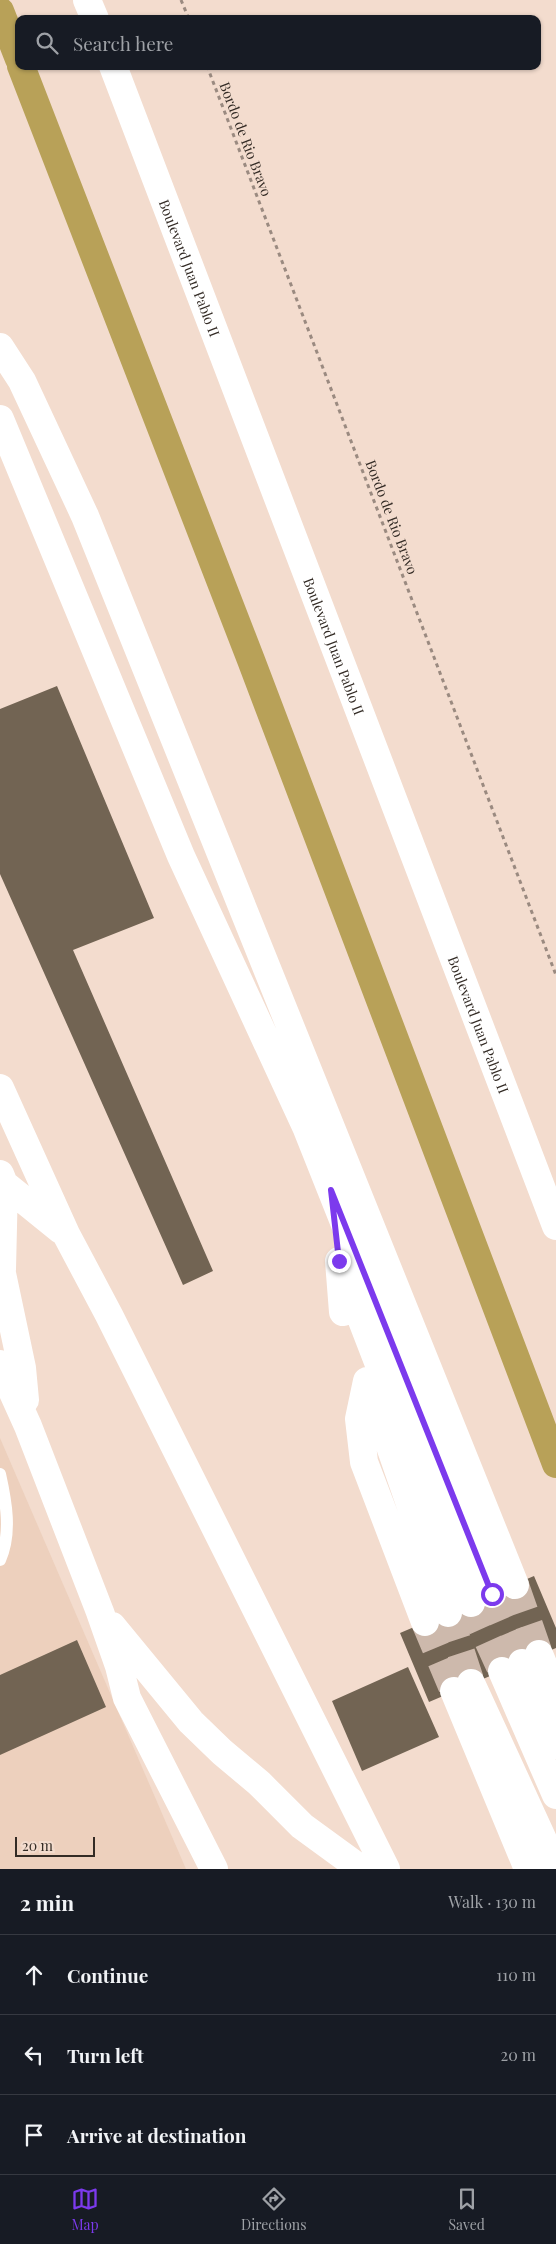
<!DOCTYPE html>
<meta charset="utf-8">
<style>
:root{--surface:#171b24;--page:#20242c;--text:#f1f3f6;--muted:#9ea1a6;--line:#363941;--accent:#7c3aed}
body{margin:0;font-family:"Playfair Display",serif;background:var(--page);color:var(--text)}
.scale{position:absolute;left:15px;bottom:12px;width:80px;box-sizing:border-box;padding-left:5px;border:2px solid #332b25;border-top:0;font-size:14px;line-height:18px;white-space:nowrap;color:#332b25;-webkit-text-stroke:4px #f3dcce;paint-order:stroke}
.stop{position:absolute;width:15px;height:15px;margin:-11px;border:4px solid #7c3aed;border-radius:50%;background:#fff}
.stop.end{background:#7c3aed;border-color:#fff;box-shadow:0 1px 5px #0008}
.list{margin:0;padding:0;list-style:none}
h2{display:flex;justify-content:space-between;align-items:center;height:65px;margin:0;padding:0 20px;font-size:21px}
h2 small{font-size:16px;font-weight:400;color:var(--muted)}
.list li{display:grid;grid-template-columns:32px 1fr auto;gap:15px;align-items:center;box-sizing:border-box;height:80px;padding:0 20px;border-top:1px solid var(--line)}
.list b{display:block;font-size:19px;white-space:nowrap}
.list em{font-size:16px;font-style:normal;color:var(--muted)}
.icon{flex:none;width:28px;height:28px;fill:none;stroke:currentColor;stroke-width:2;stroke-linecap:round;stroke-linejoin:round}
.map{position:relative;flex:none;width:556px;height:1869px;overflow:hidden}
.search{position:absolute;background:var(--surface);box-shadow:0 1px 4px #0004;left:15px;right:15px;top:15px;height:55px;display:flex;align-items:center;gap:12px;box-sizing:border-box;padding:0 18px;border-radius:10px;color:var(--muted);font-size:19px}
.sheet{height:305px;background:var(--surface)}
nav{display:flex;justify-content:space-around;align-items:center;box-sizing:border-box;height:70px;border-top:1px solid var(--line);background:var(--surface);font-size:14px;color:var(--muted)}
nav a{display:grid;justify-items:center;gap:2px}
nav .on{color:var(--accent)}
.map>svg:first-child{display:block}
.built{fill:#edd0bd}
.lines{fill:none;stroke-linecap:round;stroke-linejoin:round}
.canal{stroke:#b8a158;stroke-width:28}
.building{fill:#726453}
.primary-tunnel{stroke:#cdb9ac;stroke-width:28;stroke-dasharray:28 14;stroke-linecap:butt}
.path{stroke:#9a8a80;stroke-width:3;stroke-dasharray:4 4;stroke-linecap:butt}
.service{stroke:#fff;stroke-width:12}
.primary{stroke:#fff;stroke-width:28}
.trunk{stroke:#fff;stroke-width:28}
.route{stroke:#7c3aed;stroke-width:6}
.labels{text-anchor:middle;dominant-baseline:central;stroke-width:5;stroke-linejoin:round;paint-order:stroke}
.street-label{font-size:14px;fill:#332b25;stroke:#f3dcce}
</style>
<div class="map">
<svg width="556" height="1869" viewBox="0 0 556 1869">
<rect width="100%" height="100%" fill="#f3dcce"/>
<!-- built -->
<path class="built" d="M0,1438L186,1869H0Z"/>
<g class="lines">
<!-- canal -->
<path class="canal" d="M0,11L19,59
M21,66L251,660L556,1464"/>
</g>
<!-- building -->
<path class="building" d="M57,686L154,918L73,950L213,1271L183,1285L0,874V709Z
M534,1576L556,1628V1648L429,1702L400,1633Z
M77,1640L106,1707L0,1755V1675Z
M408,1667L439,1737L362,1771L332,1701Z"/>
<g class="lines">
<!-- primary-tunnel -->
<path class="primary-tunnel" d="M515,1585L539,1654
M492,1594L522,1663
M471,1603L502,1671
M448,1613L471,1683
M425,1622L454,1691"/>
<!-- path -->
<path class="path" d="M181,0L189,19
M207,66L556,975"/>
<!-- service -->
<path class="service" d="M0,1474C6,1501 12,1533 0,1560"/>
<!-- primary -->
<path class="primary" d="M0,347L22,381L85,516L515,1585
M0,419L181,856L307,1129L492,1594
M0,1088L66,1234L109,1315L386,1869
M0,1174L4,1184L2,1269
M4,1184L61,1230
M339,1261L343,1312
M0,1264L22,1368L25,1400
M351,1292L471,1603
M0,1364L28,1426L100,1612L119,1666L127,1698L214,1869
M367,1381L359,1419L364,1462L425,1622
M377,1409L448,1613
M112,1626L191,1722L222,1752L259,1783L302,1826L361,1869
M539,1654L556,1695
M522,1663L556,1745
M502,1671L556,1795
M471,1683L556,1868
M454,1691L528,1869"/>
<!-- trunk -->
<g class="trunk">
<path d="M87,0L95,19"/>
<path id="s1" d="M113,66L556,1226"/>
</g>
</g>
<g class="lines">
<!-- route -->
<path class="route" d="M339,1261L331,1190L492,1594"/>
</g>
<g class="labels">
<!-- street labels -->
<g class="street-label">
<text transform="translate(246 139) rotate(69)">Bordo de Rio Bravo</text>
<text stroke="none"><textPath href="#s1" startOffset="216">Boulevard Juan Pablo II</textPath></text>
<text transform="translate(392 517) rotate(69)">Bordo de Rio Bravo</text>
<text stroke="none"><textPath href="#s1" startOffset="621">Boulevard Juan Pablo II</textPath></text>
<text stroke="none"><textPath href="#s1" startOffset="1026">Boulevard Juan Pablo II</textPath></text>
</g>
</g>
</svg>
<div class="scale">20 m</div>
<div class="stop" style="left:492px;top:1594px"></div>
<div class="stop end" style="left:339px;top:1261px"></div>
<div class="search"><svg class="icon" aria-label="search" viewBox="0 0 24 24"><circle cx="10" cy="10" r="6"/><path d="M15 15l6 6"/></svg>Search here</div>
</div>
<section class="sheet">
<h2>2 min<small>Walk · 130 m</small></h2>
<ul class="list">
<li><svg class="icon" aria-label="ahead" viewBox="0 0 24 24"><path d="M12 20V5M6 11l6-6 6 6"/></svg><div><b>Continue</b></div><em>110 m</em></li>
<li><svg class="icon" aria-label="left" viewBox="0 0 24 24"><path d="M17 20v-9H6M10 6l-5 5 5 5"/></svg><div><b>Turn left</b></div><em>20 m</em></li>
<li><svg class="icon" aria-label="arrive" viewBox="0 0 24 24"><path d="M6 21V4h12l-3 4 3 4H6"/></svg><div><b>Arrive at destination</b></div></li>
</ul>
</section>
<nav>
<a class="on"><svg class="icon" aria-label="map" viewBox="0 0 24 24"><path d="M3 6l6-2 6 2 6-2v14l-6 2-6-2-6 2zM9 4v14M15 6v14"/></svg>Map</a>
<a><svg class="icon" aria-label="directions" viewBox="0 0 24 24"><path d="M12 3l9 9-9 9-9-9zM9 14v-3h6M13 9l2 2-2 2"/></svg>Directions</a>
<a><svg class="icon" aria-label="saved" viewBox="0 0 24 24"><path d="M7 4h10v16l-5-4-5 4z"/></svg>Saved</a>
</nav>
